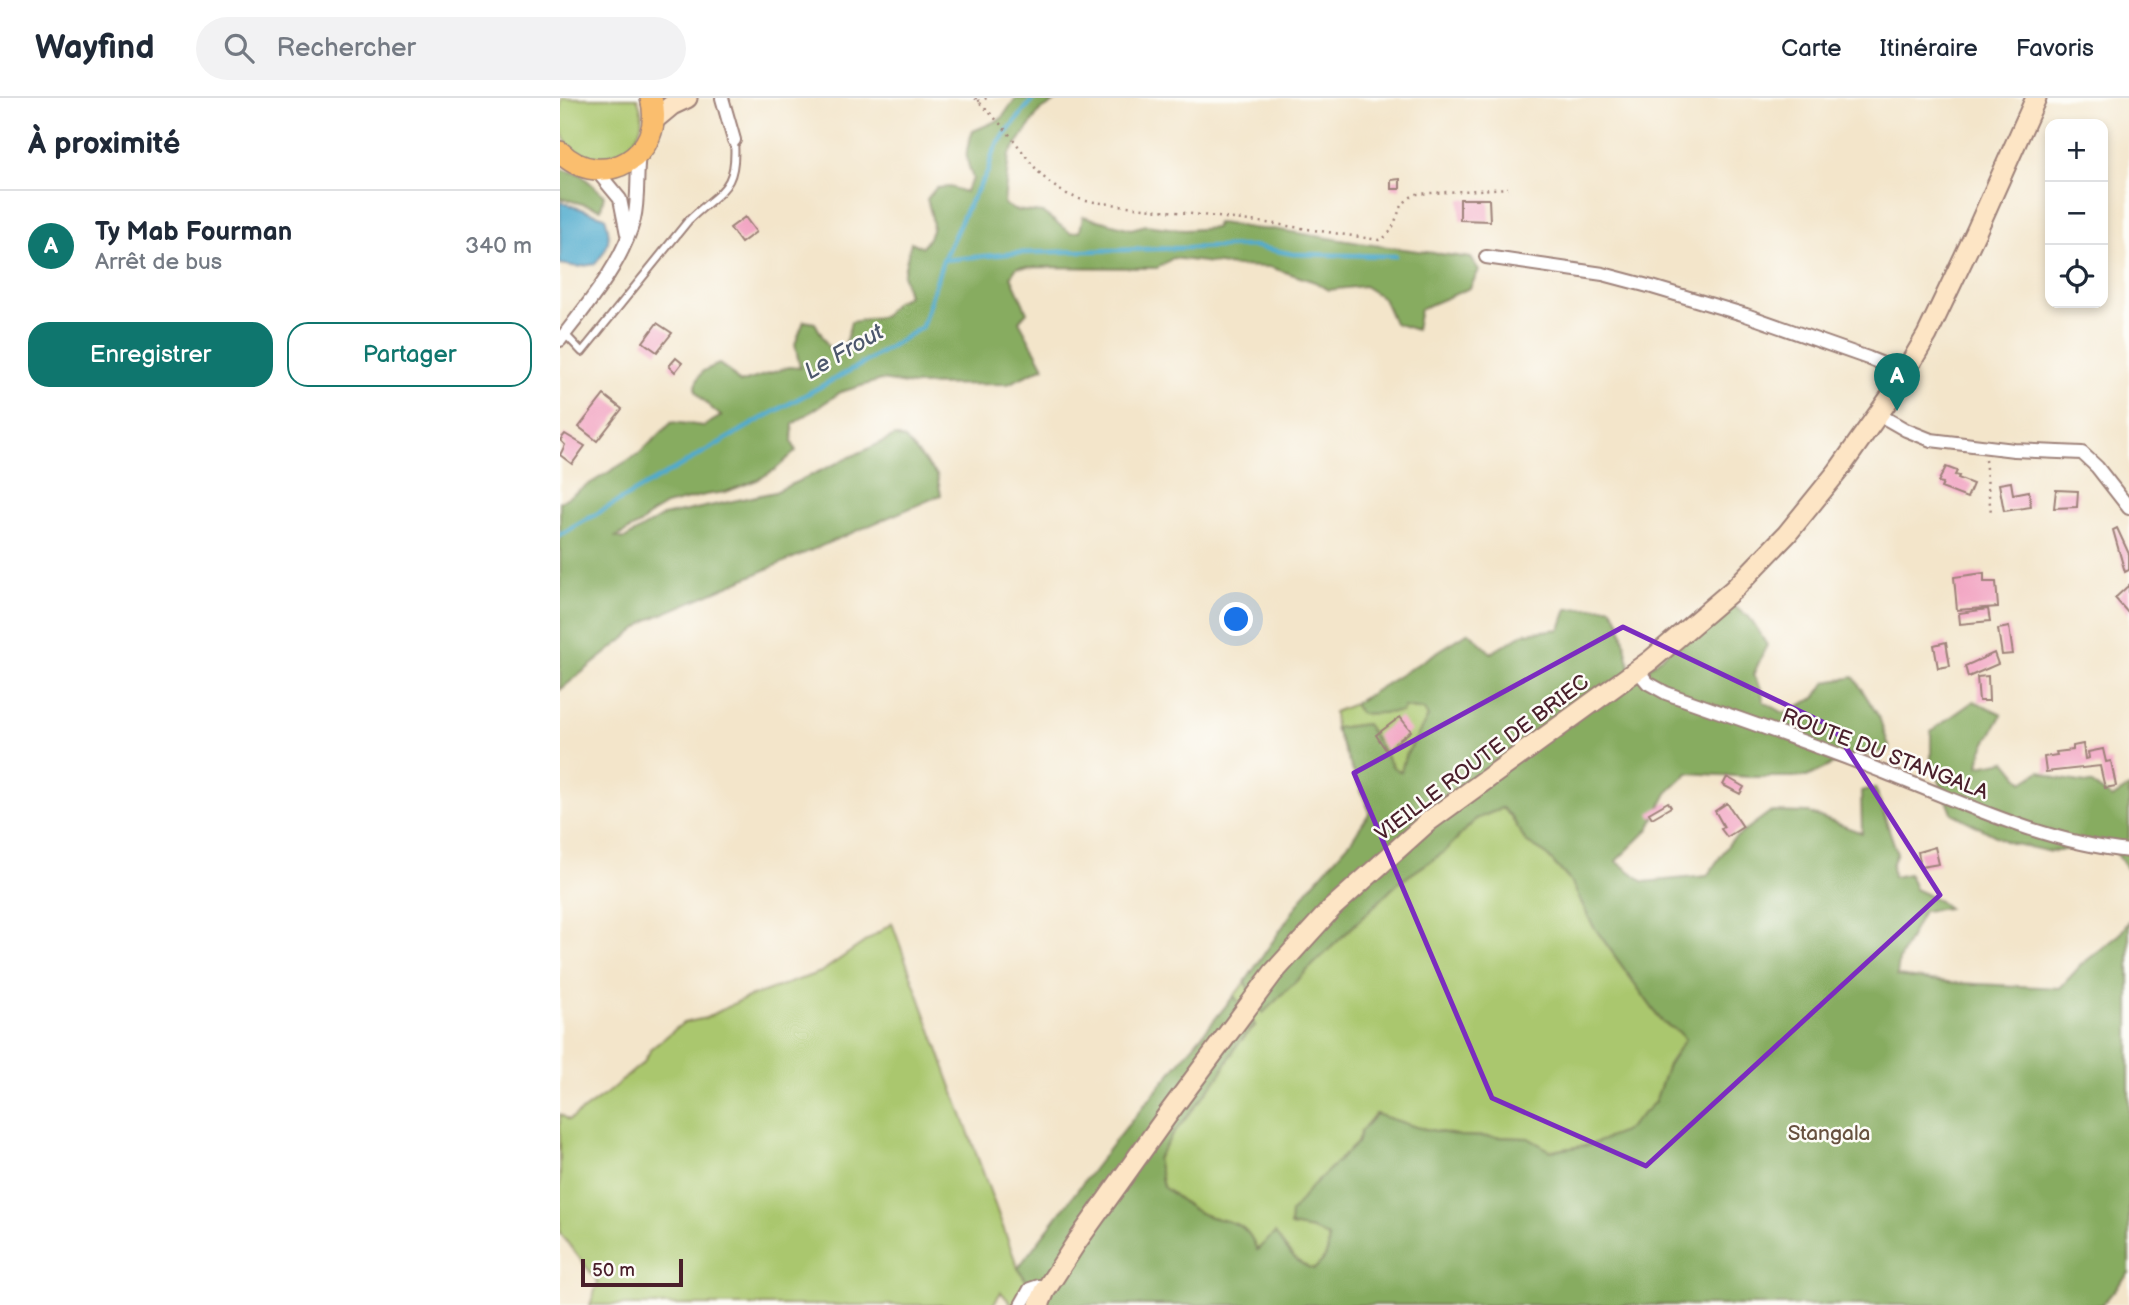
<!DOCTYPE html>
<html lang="fr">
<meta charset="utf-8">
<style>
:root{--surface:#fff;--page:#f2f2f3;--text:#1f2937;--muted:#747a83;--line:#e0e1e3;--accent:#0f766e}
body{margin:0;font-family:"Balsamiq Sans",sans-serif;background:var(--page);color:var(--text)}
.controls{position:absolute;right:21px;top:21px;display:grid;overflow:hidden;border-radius:14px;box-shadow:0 4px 10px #0003}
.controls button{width:63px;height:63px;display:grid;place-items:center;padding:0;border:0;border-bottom:2px solid var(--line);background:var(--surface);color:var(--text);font:35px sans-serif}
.scale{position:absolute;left:21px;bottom:18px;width:102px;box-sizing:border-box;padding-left:7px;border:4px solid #4a1f2b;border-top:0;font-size:19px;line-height:24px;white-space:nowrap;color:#4a1f2b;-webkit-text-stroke:5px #fdfcf7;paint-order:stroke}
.you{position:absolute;left:677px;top:522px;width:24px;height:24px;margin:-18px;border:5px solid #fff;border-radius:50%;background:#1a73e8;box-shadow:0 0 0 10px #1a73e833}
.badge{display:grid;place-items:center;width:46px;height:46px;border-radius:50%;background:var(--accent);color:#fff;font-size:23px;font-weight:700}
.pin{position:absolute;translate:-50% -58px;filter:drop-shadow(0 2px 4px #0008)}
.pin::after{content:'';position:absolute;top:37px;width:24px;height:21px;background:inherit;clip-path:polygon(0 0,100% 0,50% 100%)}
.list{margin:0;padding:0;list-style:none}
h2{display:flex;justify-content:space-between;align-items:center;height:91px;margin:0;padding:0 28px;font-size:30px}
h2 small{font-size:23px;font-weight:400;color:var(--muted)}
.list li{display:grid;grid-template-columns:46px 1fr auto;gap:21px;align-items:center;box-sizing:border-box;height:112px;padding:0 28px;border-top:2px solid var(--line)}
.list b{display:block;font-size:26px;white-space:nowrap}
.list p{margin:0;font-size:23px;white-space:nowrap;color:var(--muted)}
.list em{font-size:23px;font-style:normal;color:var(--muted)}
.actions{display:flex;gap:14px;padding:21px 28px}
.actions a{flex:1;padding:16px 0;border:2px solid var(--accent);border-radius:21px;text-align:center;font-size:24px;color:var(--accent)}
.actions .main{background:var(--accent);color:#fff}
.icon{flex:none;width:38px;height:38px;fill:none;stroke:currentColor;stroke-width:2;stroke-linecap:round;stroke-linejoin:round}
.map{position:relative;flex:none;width:1569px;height:1207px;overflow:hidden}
header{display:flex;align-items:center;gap:42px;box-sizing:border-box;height:98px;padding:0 35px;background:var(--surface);border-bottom:2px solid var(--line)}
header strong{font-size:33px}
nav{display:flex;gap:38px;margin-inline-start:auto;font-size:24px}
.search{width:490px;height:63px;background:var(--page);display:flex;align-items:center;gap:18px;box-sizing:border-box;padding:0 24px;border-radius:38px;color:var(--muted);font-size:26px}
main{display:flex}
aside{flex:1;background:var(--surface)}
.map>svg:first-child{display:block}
.green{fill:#aac76e;stroke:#7a734c;stroke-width:2}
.forest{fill:#87ac61;stroke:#686646;stroke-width:2}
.water{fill:#50abce;stroke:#4d657c;stroke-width:2}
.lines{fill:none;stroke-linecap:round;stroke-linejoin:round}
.stream{stroke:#50abce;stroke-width:4.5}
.building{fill:#f2a5c3}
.lane-casing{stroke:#9e827a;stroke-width:10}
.street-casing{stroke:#9e827a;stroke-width:16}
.secondary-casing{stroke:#9e827a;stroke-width:23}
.primary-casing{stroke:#9e827a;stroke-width:24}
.path{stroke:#9e827a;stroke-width:2.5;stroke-dasharray:2 5;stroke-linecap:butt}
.lane{stroke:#fff;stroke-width:6}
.street{stroke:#fff;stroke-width:12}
.secondary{stroke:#fde5c5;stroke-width:19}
.primary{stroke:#fabe6e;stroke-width:21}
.marked{fill:none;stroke:#7b2cbf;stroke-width:5;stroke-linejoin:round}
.labels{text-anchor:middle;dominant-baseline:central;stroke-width:5;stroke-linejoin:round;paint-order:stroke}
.street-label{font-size:21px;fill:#4a1f2b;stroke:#fdfcf7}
.park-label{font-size:21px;fill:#67513f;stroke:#fdfcf7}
.water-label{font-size:23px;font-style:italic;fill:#4c576c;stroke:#fdfcf7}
</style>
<header>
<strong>Wayfind</strong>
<div class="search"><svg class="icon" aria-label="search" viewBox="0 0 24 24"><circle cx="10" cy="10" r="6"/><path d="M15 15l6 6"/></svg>Rechercher</div>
<nav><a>Carte</a><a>Itinéraire</a><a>Favoris</a></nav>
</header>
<main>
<aside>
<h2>À proximité<small></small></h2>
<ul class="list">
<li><span class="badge">A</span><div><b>Ty Mab Fourman</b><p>Arrêt de bus</p></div><em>340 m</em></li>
</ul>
<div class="actions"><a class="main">Enregistrer</a><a>Partager</a></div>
</aside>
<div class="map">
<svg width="1569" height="1207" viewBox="0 0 1569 1207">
<rect width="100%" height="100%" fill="#fdfcf7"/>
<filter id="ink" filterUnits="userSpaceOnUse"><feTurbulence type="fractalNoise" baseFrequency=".0143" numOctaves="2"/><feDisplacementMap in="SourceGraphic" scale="14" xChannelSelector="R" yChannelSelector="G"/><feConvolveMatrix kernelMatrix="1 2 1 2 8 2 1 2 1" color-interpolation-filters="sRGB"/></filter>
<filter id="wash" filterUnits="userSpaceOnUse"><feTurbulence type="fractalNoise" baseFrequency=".00686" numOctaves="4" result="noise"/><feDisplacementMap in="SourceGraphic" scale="28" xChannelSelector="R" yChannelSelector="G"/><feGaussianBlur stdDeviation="1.57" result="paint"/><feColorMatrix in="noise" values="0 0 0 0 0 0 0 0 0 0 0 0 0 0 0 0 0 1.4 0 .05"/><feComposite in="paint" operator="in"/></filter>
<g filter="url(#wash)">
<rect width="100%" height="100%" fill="#f3e5ca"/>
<!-- green -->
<path class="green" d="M2,0H77C105,61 0,85 0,21C0,14 0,7 2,0Z
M794,606L801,616L843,609L864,612L868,619L866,625L845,659L841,674L833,669L806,626L775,630L774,614Z
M942,710L951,718L966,744L986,756L1012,785L1032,826L1103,925L1118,933L1126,941L1108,967L1095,1004L1064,1034L1030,1047L991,1053L968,1040L900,1038L856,1029L815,1016L801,1033L797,1045L751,1089L731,1128L753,1132L768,1139C770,1154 765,1162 754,1172C736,1167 726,1151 715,1136L697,1152C685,1119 667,1127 640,1115C627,1109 615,1097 603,1089L597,1061L611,1039L660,977L676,948L695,928L674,898L685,884L703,915L838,785L884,754L916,721Z
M332,825L458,1170L476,1197L473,1207H452L441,1194L433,1207H30L38,1184L0,1135V1016L9,1022L47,995L84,964L91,951L123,925L146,920L183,901L261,874Z"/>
<!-- forest -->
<path class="forest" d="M456,0H501L480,13L449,57L444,106L454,112L483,115L511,135L520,133L523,118L571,131L586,127L624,132L655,130L657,125C675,126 695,133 713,131L806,146L911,160L919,172L910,190L860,211L856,232L834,225L823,200L804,188L768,192L755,184L710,169L674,168L613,160L597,170L457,169L451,178L467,214L459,223L484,269L448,286L352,287L321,282L281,294L233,326L232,344L236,353L216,371L197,382L166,394L145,397L106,407L91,416L80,426L56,439L64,441L103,418L215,394L335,338L345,341L377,377L381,397L88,522L0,592V404L80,355L112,324L144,328L161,318C156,314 135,297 135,289C136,284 140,277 143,273L159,266L169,273L180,285L229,269L240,270L235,246L244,223L255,225L270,252L283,255L291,224L324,218L335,204L348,198L343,178L351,144L362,149C378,131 373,123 367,101L376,90L390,89L405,94L413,81C405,59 404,55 413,33L441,21Z
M0,71L20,76L44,97L41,111L0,100Z
M1167,504L1189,519L1207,547L1193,577L1202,592L1203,603L1224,615L1255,600L1266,584L1294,579L1319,619L1330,651L1273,666L1247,679H1190L1128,675L1107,695L1089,731L1056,763L1084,784L1147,778L1171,743L1210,714L1249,715L1302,735L1301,693L1315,690L1337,755L1332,767L1333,779L1349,776L1355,791L1375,800L1388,810L1363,813L1339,862L1337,878L1397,885L1500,890L1521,867L1560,836L1569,823V1175L1542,1207H473L476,1197L458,1170L554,1044L674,898L695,927L676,948L660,977L611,1039L597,1061L603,1089C615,1097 627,1109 640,1115C667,1127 684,1117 697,1152L715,1135C726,1151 736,1167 754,1171C765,1162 770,1154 768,1139L753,1132L730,1128L731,1115L751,1089L797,1045L801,1033L816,1016L856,1029L900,1038L968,1040L991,1053L1030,1047L1064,1034L1095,1004L1108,967L1125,941L1118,933L1103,925L1032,826L1012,785L986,756L966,744L951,718L942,710L916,721L884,754L838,785L703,915L685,884L749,790L791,743L810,714L775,630L806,626L833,669L841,674L845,659L868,619L864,612L844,609L842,614L801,616L794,606L909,534L931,555L965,535L1000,531L1007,511L1051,509L1060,524L1073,583Z
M1414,603L1442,616L1422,652L1419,668L1446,663L1463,684L1480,673L1496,680L1532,686L1552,700L1569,689V774L1549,744L1491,754L1447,744L1392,715L1371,662V633Z"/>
<!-- water -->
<path class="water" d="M0,104L45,119C52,140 49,150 35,166L18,169L0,166Z"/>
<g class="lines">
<!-- stream -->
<path class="stream" d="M383,162L458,155L693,148L733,156L835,158
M0,437L201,321L304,265L362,229L383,162L407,110L428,73L432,57L438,45L474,0"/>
</g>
<g id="blocks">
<!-- building -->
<path class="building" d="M840,81V91H831V82Z
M900,101H929L930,123L900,122Z
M185,119L196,134L181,145L170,130Z
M97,225L112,235L97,254L83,244Z
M116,260L122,265L115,274L109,268Z
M44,297L62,311L37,343L19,329Z
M5,336L25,348L12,366L0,357L5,347L0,342Z
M1386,369L1397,373L1395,377L1399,378L1398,380L1413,386L1407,400L1381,390L1383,385L1378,384Z
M1451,384L1453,396L1469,393L1471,409L1444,413L1439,386Z
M1496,392L1518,393L1517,409L1494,410Z
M1557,430L1569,456V472L1565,474L1553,432Z
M1424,475V484H1436L1438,509L1397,512L1394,479Z
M1569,487V516L1555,500Z
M1428,511L1430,523L1400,526L1399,515Z
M1449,529L1453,556L1442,557L1438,531Z
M1386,544L1390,568L1378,570L1374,547Z
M1434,555L1438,566L1408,579L1405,568Z
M1428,578L1429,603H1419L1417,579Z
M840,619L851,633L826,652L816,637Z
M1523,646L1525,661L1529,660L1528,654L1543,651L1546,664L1551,663L1556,688L1545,690L1540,668L1486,674L1484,659L1497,657L1496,654L1513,652V648Z
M1167,679L1184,689L1180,696L1163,687Z
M1108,704L1111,709L1092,720L1089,715Z
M1167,705L1183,729L1167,739L1161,731L1164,729L1155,713Z
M1375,749L1379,766L1361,769L1358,754Z"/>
</g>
</g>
<g filter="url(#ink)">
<use href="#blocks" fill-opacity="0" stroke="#9e827a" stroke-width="2"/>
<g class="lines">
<defs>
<path id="lane" d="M5,236L22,254L128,123C159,92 178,94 174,42"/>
<path id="street" d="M162,0L174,42
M36,72L60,101L67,136
M926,159L1043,176L1092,189L1186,217L1308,260L1345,275
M0,242C28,206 62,166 74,121C79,100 76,77 79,56
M1318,316L1346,332L1371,342L1454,352L1522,355L1537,369L1569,410
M1077,572L1088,585L1106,595C1179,621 1254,646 1326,675C1406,706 1483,744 1569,753
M461,1207L470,1191L479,1188L485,1193"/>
<path id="secondary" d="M94,22L112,7L127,0
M479,1207L485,1193L516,1145L611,1012L713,875L772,810L869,723L1091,562L1174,491L1227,436L1278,373L1331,298L1367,237L1416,134L1476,0"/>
<path id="primary" d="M0,54C42,95 107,57 91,0"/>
</defs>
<!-- lane casing -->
<use href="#lane" class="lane-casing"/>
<!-- street casing -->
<use href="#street" class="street-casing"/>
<!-- secondary casing -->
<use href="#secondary" class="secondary-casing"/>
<!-- primary casing -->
<use href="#primary" class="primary-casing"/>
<!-- path -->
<path class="path" d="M415,0C427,12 439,24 449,36C474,67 485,92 526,103L715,126L819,142C841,134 831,106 857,96L948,90
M418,3L427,0
M1425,362L1431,415"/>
<!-- lane -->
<use href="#lane" class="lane"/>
<!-- street -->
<use href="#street" class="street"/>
<!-- secondary -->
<use href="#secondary" class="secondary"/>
<!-- primary -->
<use href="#primary" class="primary"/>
</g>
</g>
<!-- marked area -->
<path class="marked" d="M1063,529L1273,629L1380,797L1086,1068L932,1000L794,675Z"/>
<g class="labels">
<!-- street labels -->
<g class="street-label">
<text transform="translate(1325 656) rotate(21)">ROUTE DU STANGALA</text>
<text transform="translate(922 660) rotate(-37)">VIEILLE ROUTE DE BRIEC</text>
</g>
<!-- park labels -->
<g class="park-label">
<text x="1269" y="1035">Stangala</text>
</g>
<!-- water labels -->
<g class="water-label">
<text transform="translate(284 254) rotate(-30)">Le Frout</text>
</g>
</g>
</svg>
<div class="controls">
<button>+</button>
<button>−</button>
<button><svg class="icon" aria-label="locate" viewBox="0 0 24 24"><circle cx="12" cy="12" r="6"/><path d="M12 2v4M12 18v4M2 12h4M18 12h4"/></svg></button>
</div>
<div class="scale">50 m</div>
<div class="you"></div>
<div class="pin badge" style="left:1337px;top:313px">A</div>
</div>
</main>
